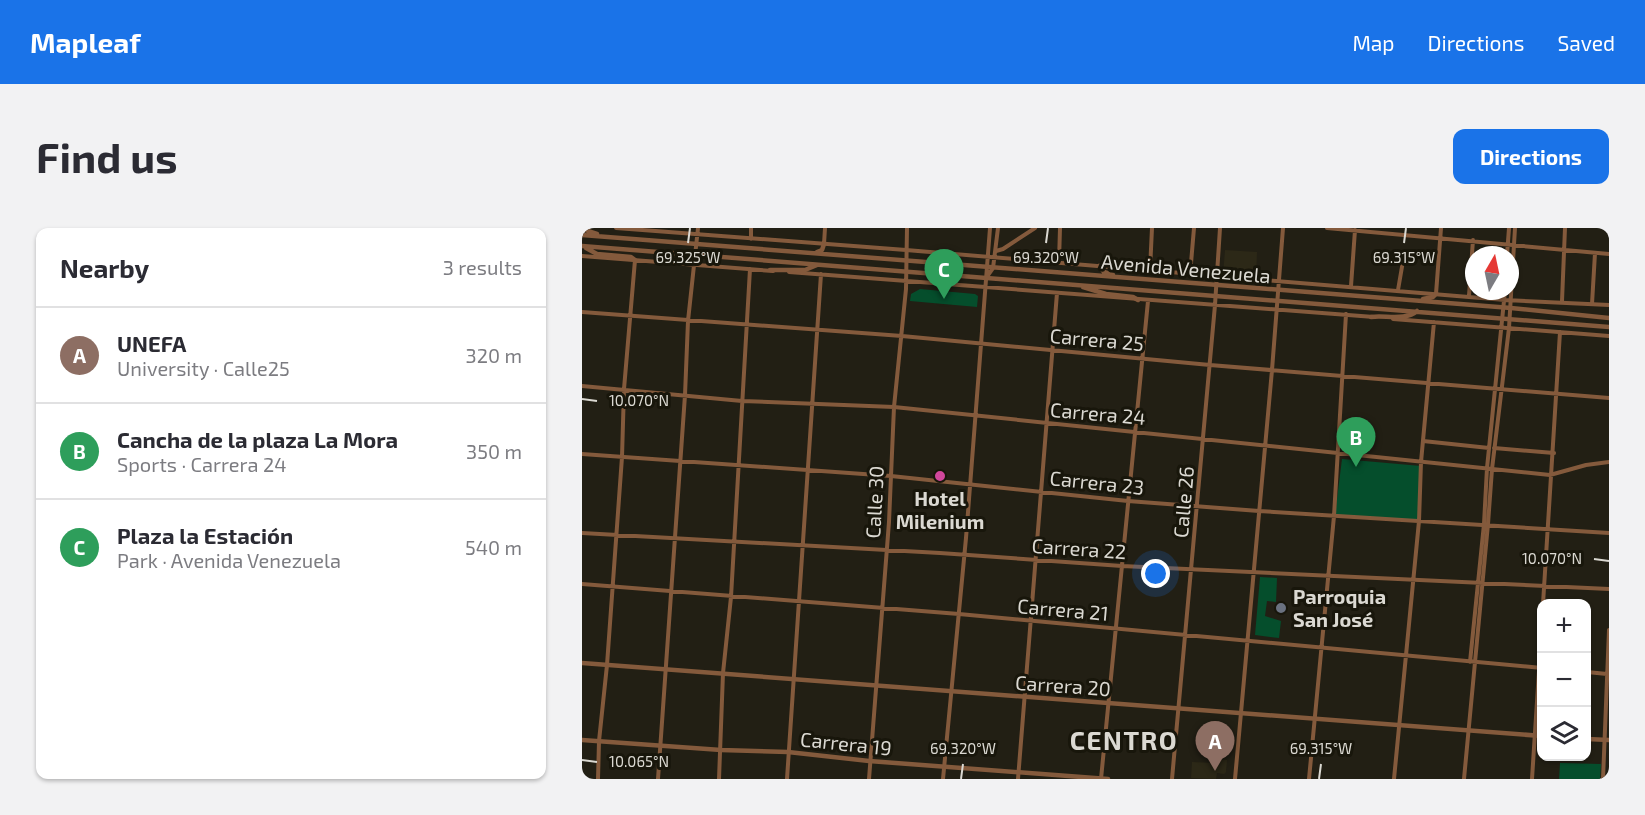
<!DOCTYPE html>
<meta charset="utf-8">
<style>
:root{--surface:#fff;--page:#f2f2f3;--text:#2b2b33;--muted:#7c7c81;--line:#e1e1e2;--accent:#1a73e8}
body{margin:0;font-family:"Exo 2",sans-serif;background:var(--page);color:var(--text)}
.controls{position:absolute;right:18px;bottom:18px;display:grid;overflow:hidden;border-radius:12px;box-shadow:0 2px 4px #0004}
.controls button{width:54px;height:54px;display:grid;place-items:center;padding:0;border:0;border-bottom:2px solid var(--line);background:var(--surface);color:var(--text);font:30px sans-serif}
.compass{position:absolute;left:883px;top:18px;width:54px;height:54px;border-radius:50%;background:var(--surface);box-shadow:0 2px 4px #0004;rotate:9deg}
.you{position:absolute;left:574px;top:346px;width:21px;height:21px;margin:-15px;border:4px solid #fff;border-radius:50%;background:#1a73e8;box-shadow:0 0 0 9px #1a73e833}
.badge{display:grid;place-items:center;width:39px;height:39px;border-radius:50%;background:var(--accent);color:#fff;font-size:20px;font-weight:700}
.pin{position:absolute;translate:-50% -50px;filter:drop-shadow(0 2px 3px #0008)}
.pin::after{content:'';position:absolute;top:32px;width:21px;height:18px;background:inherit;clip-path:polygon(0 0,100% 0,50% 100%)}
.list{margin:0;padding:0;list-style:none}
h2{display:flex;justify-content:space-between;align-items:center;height:78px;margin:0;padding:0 24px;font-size:26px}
h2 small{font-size:20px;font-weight:400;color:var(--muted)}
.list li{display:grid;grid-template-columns:39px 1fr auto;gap:18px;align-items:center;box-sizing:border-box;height:96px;padding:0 24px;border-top:2px solid var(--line)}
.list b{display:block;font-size:22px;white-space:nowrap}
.list p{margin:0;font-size:20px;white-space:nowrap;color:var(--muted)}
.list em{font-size:20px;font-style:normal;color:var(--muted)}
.icon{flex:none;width:33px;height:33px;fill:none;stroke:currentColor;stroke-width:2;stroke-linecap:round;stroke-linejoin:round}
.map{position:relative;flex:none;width:1027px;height:551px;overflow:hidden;border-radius:12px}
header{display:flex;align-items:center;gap:36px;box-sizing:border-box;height:84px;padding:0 30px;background:var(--accent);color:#fff}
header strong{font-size:28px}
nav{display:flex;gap:33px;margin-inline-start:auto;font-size:21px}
.intro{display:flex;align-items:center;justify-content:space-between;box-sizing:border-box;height:144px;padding:0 36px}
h1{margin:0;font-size:42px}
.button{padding:15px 27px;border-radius:12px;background:var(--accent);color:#fff;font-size:21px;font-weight:700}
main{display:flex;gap:36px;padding:0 36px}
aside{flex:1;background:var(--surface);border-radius:12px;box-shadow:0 2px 4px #0004}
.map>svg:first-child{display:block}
.built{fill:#2c2817}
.green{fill:#054e2c}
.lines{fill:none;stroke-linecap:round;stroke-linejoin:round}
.minor{stroke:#845a3c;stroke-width:4}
.tertiary{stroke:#845a3c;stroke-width:4.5}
.ticks{fill:none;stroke:#dbd9d2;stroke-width:2}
.hotel-dot{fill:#d1479c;stroke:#18160b;stroke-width:2}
.worship-dot{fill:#6b7280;stroke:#18160b;stroke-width:2}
.labels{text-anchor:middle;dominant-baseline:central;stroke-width:6;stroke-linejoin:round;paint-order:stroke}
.street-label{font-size:20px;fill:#dbd9d2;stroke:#18160b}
.poi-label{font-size:20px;font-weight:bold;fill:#dbd9d2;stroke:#18160b}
.district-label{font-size:26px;font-weight:bold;letter-spacing:1.5px;fill:#dbd9d2;stroke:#18160b}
.ticks-label{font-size:15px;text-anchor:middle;fill:#dbd9d2;stroke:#18160b;stroke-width:6;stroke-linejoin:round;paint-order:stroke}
</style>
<header>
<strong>Mapleaf</strong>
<nav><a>Map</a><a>Directions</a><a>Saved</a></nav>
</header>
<div class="intro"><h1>Find us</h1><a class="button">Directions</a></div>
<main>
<aside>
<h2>Nearby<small>3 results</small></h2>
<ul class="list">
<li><span class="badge" style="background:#8d6e63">A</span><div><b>UNEFA</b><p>University · Calle25</p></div><em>320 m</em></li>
<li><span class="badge" style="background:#2e9e5b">B</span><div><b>Cancha de la plaza La Mora</b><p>Sports · Carrera 24</p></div><em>350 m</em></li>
<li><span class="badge" style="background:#2e9e5b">C</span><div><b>Plaza la Estación</b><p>Park · Avenida Venezuela</p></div><em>540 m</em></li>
</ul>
</aside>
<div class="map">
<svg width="1027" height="551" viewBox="0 0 1027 551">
<rect width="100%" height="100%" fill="#221f14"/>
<!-- built -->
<path class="built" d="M643,22L675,24L674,50L641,47Z
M634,531L645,532L644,544L642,546L635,545L634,551L609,550L610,534L633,535Z"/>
<!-- green -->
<path class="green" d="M338,61L393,66L396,68L395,79L328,73L329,66Z
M760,231L839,238L836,293L753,287Z
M678,349L695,350L694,374L685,373L683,388L699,393L697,410L673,407Z
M978,535L1019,536L1018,551H977Z"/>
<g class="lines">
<!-- minor -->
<path class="minor" d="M34,0L324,22L923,72L1027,77
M745,0L1027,26
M169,11V0
M242,16L243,0
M414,23L421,21L453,0
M925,27L927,0
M0,28L191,43
M477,34L478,0
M568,42L570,0
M207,44L792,89
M608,47L612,0
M404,50L411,40L416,0
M769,58L773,2
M816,62L821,33
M854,66L859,0
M887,68L891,12
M980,73L983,0
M1010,76L1013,25
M0,84L320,108L628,137L1027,170
M811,91L1027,108
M0,158L160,173L312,179L968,247L1004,237L1027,234
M841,213L907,220
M912,220L972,225
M0,226L309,248L546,273L677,283L1027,305
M0,305L358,325L540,338L1027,361
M0,356L377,386L960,440
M961,376L978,104
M888,434L902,296L905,240L923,63
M1005,444L1025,446
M16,551L17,513L25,437L40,229L42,161L53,32
M76,551L103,167L106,93L116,0
M137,551L141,445L149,369L168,41
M205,551L239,46
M287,551L307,294L312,179L324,61L325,0
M361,551L384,310L408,0
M436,551L475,65
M519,551L566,73
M590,551L633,77L638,0
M653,551L690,142L701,0
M727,551L752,288L764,86
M812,551L837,293L839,234L852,94
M882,551L906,296L910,241L927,100L933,0
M950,551L960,396
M1021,551L1027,402"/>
<!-- tertiary -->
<path class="tertiary" d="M0,1L15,6
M0,7L929,80L1027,90
M0,18L1027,99
M4,20L15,26L49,29L53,32
M235,24L240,22L242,16
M517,38L522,44L531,47
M188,42H223L235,37
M501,59L524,66L551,69L556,72
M841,71L851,69L854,66
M789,89C803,87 824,93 835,83
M0,435L960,508
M1005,511L1027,512
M0,512L139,522L206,524L287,533L526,551"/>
</g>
<!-- ticks -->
<path class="ticks" d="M106,15L108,0M464,15L466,0M822,15L824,0M0,171L15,173M1012,331L1027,333M0,532L15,534M379,551L381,536M737,551L739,536"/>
<!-- markers -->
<circle class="hotel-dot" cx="358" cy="248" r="6"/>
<circle class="worship-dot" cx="699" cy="380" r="6"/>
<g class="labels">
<!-- street labels -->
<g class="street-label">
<text transform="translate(604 40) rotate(5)">Avenida Venezuela</text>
<text transform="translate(515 111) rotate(5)">Carrera 25</text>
<text transform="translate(516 185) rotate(5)">Carrera 24</text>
<text transform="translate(515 254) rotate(6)">Carrera 23</text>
<text transform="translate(292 274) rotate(-87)">Calle 30</text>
<text transform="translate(601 274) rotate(-85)">Calle 26</text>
<text transform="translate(497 320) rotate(4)">Carrera 22</text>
<text transform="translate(481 381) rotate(5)">Carrera 21</text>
<text transform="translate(481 457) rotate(4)">Carrera 20</text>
<text transform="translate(264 515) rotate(6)">Carrera 19</text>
</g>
<!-- poi labels -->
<g class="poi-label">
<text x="358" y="270">Hotel<tspan x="358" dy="23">Milenium</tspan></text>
<text x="711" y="368" text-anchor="start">Parroquia<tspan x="711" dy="23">San José</tspan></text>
</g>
<!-- district labels -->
<g class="district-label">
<text x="542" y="511">CENTRO</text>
</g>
</g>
<g class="ticks-label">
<text x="106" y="35">69.325°W</text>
<text x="464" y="35">69.320°W</text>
<text x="822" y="35">69.315°W</text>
<text x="57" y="178">10.070°N</text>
<text x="970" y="336">10.070°N</text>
<text x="381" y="526">69.320°W</text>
<text x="739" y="526">69.315°W</text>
<text x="57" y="539">10.065°N</text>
</g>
</svg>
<div class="controls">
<button>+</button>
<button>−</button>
<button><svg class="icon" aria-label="layers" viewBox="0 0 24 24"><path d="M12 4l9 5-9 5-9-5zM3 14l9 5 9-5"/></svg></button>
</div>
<svg class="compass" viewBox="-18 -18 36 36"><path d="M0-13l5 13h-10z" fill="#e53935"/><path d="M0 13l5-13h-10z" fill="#7c7c81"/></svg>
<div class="you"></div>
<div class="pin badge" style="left:633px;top:543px;background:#8d6e63">A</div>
<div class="pin badge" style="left:774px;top:239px;background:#2e9e5b">B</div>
<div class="pin badge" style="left:362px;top:71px;background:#2e9e5b">C</div>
</div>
</main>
